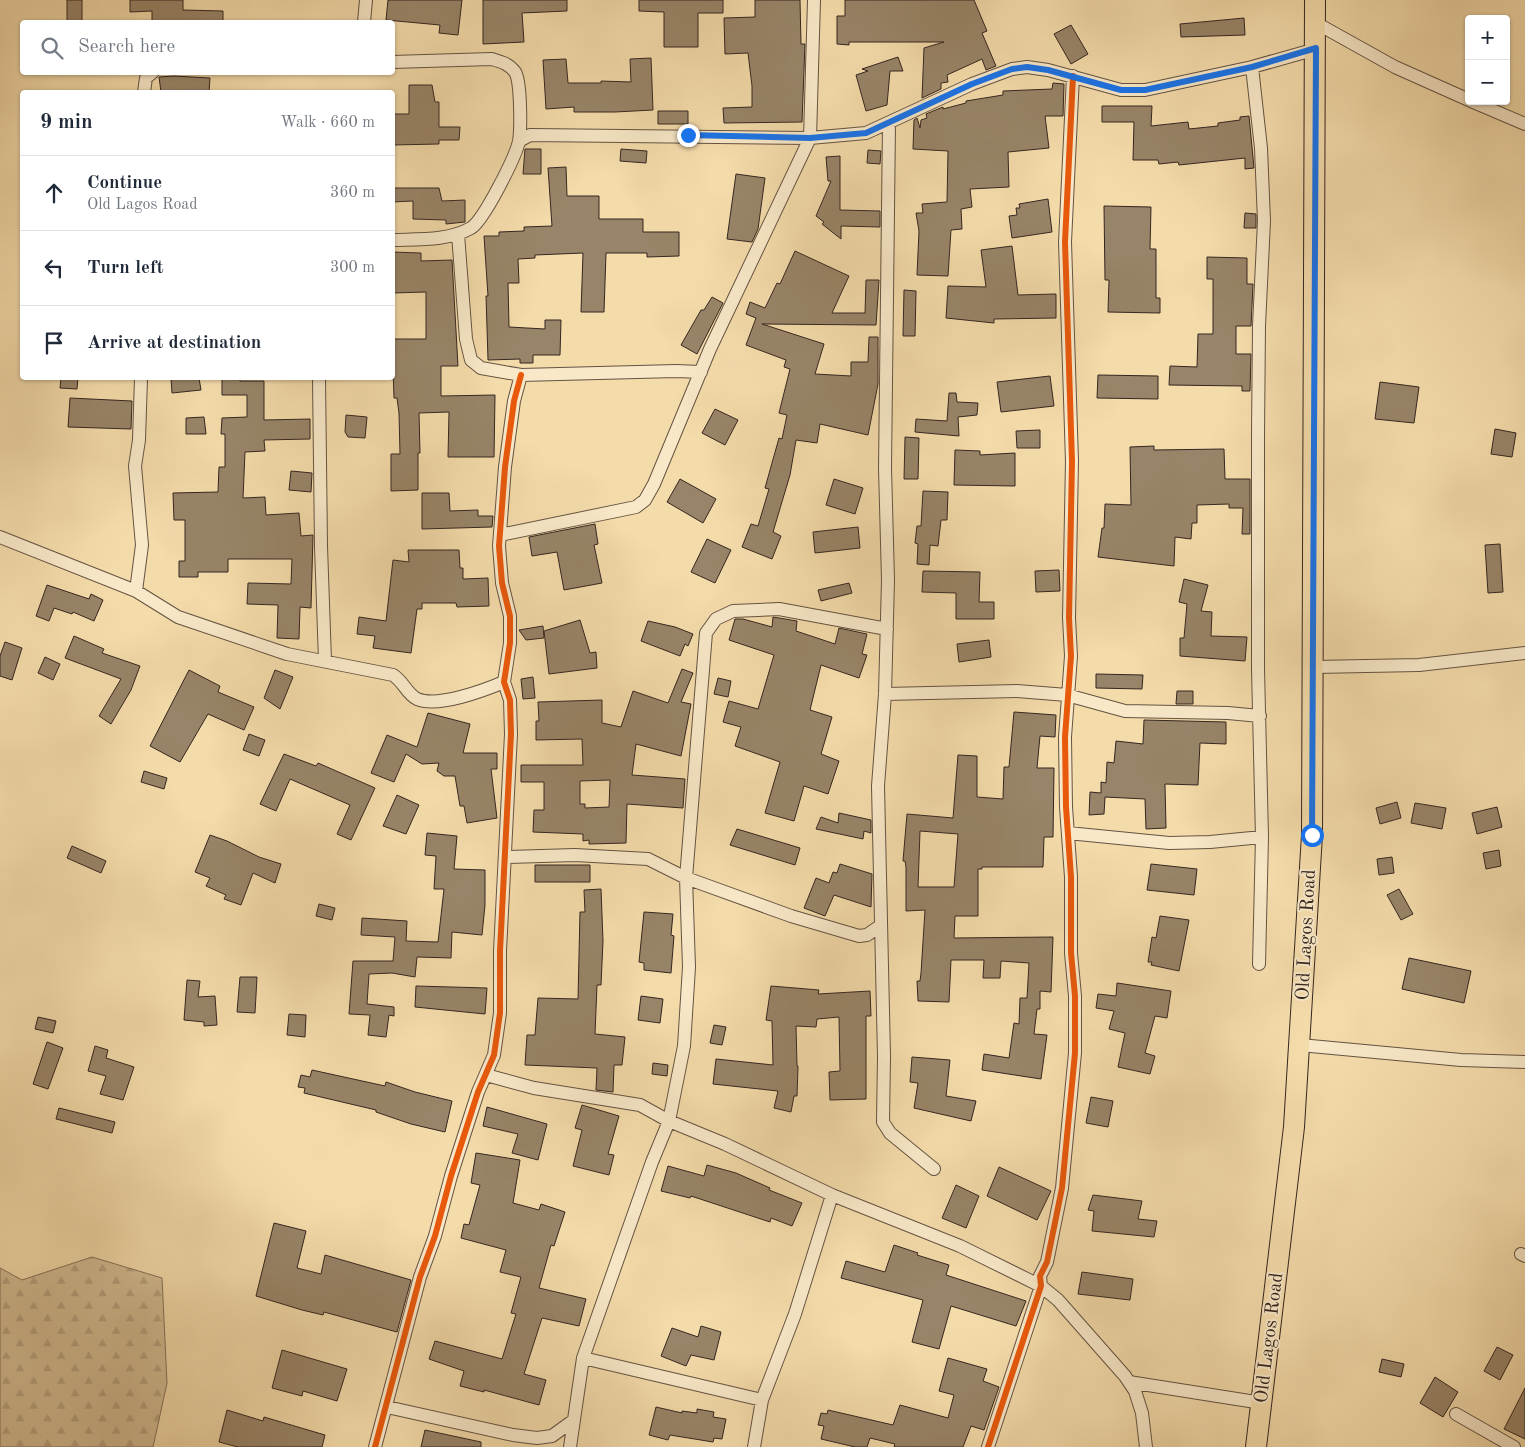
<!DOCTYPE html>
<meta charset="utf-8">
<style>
:root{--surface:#fff;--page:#f6f6f7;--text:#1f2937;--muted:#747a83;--line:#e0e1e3}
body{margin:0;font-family:"Old Standard TT",serif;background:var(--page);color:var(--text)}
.controls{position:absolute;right:15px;top:15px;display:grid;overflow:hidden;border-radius:5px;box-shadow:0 1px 4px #0004}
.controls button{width:45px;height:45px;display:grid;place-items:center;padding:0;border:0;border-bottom:1px solid var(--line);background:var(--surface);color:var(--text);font:25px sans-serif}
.stop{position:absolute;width:15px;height:15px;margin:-11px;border:4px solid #1a73e8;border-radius:50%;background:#fff}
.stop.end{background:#1a73e8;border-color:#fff;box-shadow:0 1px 5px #0008}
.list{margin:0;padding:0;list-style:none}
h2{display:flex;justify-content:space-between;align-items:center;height:65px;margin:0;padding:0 20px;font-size:21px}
h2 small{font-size:16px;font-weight:400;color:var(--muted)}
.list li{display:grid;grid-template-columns:32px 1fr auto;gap:15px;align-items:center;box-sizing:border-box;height:75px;padding:0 20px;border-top:1px solid var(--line)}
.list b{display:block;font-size:19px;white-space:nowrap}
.list p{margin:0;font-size:16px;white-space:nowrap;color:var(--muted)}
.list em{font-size:16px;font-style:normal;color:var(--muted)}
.icon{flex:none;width:28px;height:28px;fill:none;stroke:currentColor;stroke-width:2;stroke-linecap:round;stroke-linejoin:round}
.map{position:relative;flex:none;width:1525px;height:1447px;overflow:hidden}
.search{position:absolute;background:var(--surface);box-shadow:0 1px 4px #0004;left:20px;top:20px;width:375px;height:55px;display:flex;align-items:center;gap:12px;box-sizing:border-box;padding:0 18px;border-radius:5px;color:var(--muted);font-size:19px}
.panel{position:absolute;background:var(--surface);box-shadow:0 1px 4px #0004;left:20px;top:90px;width:375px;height:290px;border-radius:5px}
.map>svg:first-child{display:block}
.forest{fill:url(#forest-firs);stroke:#84715a}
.building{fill:#988468;stroke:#342620;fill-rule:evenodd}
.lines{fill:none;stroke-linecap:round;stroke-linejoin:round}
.minor-casing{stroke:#645342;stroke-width:14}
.primary-casing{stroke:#342620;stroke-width:22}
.minor{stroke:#f8e8c8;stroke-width:12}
.primary{stroke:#f4dbaa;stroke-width:20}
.cycleway-casing{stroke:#f8e8c8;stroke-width:9}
.cycleway{stroke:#e8590c;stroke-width:6}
.route{stroke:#1a73e8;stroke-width:6}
.labels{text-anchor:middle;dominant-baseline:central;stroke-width:4;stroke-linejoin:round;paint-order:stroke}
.street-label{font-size:19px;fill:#342620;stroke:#f8e8c8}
</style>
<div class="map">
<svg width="1525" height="1447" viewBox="0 0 1525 1447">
<defs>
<pattern id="forest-firs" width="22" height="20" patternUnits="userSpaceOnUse" patternTransform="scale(1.25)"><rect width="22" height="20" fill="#d3bc93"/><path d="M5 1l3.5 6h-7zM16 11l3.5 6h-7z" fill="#b6a17e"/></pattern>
</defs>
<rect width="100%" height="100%" fill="#f4dbaa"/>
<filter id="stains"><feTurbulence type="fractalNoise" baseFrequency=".004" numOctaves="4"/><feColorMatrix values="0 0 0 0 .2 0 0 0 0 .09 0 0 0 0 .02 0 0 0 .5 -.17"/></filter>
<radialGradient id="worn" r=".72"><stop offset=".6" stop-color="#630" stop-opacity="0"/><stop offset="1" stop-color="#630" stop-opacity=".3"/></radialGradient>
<!-- forest -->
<path class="forest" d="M92,1257L162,1278L167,1383L153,1447H0V1268L22,1280Z"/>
<!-- building -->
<path class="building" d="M67,0H82V22H67Z
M130,0H183V10L223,11V22H152V11L130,12Z
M388,0H462L458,35L439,33L440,25L386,20Z
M483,0H567V11L522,13L524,42L483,44Z
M639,0H723V13H698V47H664V12L639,11Z
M755,0H800L801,44H805L802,122L724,123L723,108L752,107V86L748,53L725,54L724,18L755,17Z
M845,0H974L987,31L982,33L996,66L986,70L982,59L947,75L948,82L941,83V89L922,98L924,48L944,42H849V45L837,44V16H845Z
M1244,18L1245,35L1181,37L1180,24Z
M1071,25L1088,54L1071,64L1054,34Z
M898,57L903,71H890L887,105L866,111L856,75L868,71L862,69Z
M651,58L653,110L615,112H574V107L546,109L543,60L566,59L568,83H601V81L631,82L630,59Z
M174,76L210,78L209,92H161L159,77Z
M1053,83L1064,84L1063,116H1045L1049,148L1008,152L1009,187L970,189L972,207L961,209L962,229L951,230L948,276L917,275L919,231L916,213H923L922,204L947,202L948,151L913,149L914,120L917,118L920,128L921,120L927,118L926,114L943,107V109L966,103V101L1003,95V91L1052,89Z
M409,85H432L435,102H439V127H460L459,140H439V144L392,145V114H409Z
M1102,106H1152L1151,126L1188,122L1189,129L1218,126V123L1240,120V117L1249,116L1254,168L1245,169V158L1179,165L1178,162L1159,164L1158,160H1133L1134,122H1102Z
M658,111H688V124H658Z
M525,149H541V174H523Z
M621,149L647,151L646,163L620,161Z
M868,150L881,151L880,164L867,163Z
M840,156V210L880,211V227L841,226V239L822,224L824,222L816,216L831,181H828L826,157Z
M566,167L567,196H599V219H643V232H679V256L647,257V253H606L604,312H581L583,253L535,255V258L518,259L519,283H508L509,327L545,329V320H561L560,355H533V363H520V359L488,360L486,296H488L484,236H499V232L524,231V227L552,226L548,168Z
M736,174L765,178L758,229L752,242L727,239Z
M392,188H439L442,201L465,200V222L446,224V220L413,219V201L392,202Z
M1048,199L1052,232L1012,238L1009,216L1017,215L1016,208H1020L1019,204Z
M1104,206L1151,207L1150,249H1156V298H1160V313L1108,312L1109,280H1105Z
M1245,213L1256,214V228H1244Z
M1012,246L1018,295L1056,294V318L994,319V323L946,318L948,286L986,287L981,250Z
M795,251L849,276L832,313H865L866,280H879L876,325L762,324L824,344L815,374L851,376V362H868L869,337H878V384L868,435L820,424L817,443L796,440L790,475L773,532L781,536L772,559L742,547L751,524L758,526L769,489L765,488L779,438L782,439L787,415L779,413L790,369L784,367L786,360L746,345L756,318L746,314L750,302L765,308L777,283L780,284Z
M392,252L421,253V261L452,260L458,366H441V396L495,395L494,457H448L449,412L419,413L420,453H418V490L391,491V454H400L399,413L397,398H394L392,339H426V292L392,293Z
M1207,257L1247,258V284H1253L1251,326H1236V354H1251L1250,391H1242V386L1169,385L1170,366L1197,367L1198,334H1213V279H1207Z
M904,290L916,291L915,336H903Z
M712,297L723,303L697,354L681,345L701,310H704Z
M1098,375L1158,376V399L1097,398Z
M1050,376L1054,406L1001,412L997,382Z
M61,378H78L77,389L60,388Z
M171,378H199L201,390L172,393Z
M222,378H240V381H264V420L310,419V439L264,440L265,451L245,452L243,498L265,497L266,515L299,513L301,536L313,535L311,608L300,607L299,639L277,638L278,605L247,604L248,583L291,584L292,559H228V572H198V577H179V561H185V520H174L173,493L218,492L219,467H225V434H221L222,418L247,417V395H222Z
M1380,382L1419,387L1414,423L1375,419Z
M949,393H956L957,402L978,403L977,415L958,417L959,436L915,432L916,419L947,421Z
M70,398L132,401L131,429L68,427Z
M715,409L738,420L725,445L702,433Z
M346,415L367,417L365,438L348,437L345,432Z
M204,417L206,434H186V418Z
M1495,429L1516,433L1512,457L1491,454Z
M1040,430V448H1017L1016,431Z
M905,437L919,438L918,479H904Z
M1154,446V450L1224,449L1225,479H1250V534H1242L1243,508H1229V504L1197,505V523H1192L1191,539L1175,537L1174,566L1098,557L1102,528H1104L1105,504L1131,505L1130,447Z
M955,450L980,451V455L1015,453V486L954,485Z
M291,471L312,473L311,492L289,490Z
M680,479L716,499L703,523L667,502Z
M834,479L863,488L855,514L826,505Z
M923,491L948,492L947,520H941L938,546L930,545L929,565L917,564L918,544L915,543L917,526H921Z
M422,493H449L450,511L478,510V516H493L492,527L422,529Z
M595,524L598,544L594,545L602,583L564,590L557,552L532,556L529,537Z
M858,527L860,548L815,553L813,532Z
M707,539L731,550L715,583L691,572Z
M1500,544L1503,592L1488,593L1485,545Z
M408,550H459L460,568H463V579L488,578L489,606L457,607L456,603H422V609H417L411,653L373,648L375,636L357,634L359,617L386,621L393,560L409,562Z
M1059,570L1060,591L1036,592L1035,571Z
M923,571L980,572L979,602H994V619H956V593L922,592Z
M1184,579L1208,585L1201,611L1212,612L1211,636L1247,637L1245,661L1180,656V638H1184L1187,604L1179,602Z
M849,583L852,593L821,601L818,590Z
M47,585L89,599L91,594L103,600L94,621L73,612L72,614L54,608L49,621L36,616Z
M773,617L797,621L796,631L835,644L839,628L867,634L862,654L867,655L859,678L821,665L810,710L832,717L821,754L839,761L828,794L804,786L794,821L765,813L780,762L735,746L741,727L723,722L729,701L758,709L774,655L729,640L735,619H743L772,627Z
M580,620L590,653L596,652L597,668L549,674L544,631Z
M648,621L675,627L693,634L688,646L685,644L680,656L641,641Z
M543,626L544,638L526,640L519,630Z
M74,636L104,649L102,653L140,666L131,690L111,724L99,716L121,679L65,658Z
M989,640L991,657L959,662L957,644Z
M5,642L22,648L12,680L0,676V656Z
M45,657L60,664L53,680L38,673Z
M682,669L693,673L681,702L691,704L681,756L636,744L632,775L685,779L683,808L627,804L626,843L589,844V840L583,841V834L533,832L534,810H544V782H521V765H583L582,739L536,740V721H539L538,702L602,700V723L621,727L633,691L668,703ZM610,780L609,807L585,808V804H580V781Z
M189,670L220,686L218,692L254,707L244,730L208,714L180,762L150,746Z
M275,670L293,677L280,709L264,698Z
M1096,674L1143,675L1142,689L1096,688Z
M533,677L535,698L523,699L521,679Z
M718,678L731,681L728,697L714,694Z
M1177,691H1193V704H1176Z
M1014,712L1056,715L1055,737L1040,736L1037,768H1054L1053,837H1044L1043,867H982V869H978V916H955L954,938L1053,937L1051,992L1040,991V1009H1037L1034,1034L1047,1035L1041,1079L982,1070L984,1054L1009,1058L1014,1023L1019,1024L1020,998H1027L1029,963L1001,961L1000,978H983L984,960H951L949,1002L918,1001L917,981H920L921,973L925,910L906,911V867L905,861H903L907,814L953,818L958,755L977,756V797L1003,799L1004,767H1009ZM920,831L958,834L954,887H918Z
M428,713L470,724L463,753H497V769H491L497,818L467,823L464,806H460L455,776H444L437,771L439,763L422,764L406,754L394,782L371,773L387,735L417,747Z
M1144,720L1226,722V744L1200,743L1198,785L1165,784L1166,828L1146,829L1145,799L1105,797L1104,814L1089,815L1090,792L1101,793V782L1106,783L1107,762L1114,763L1116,741L1143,744Z
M249,734L265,740L259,756L243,750Z
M284,754L316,766L318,763L375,788L351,840L337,834L350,805L290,779L276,811L260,804Z
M144,771L167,778L164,789L141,782Z
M397,795L419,805L406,834L383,826Z
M1397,802L1401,818L1380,824L1376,808Z
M1415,803L1446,808L1442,829L1411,823Z
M1497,807L1502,827L1477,834L1472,813Z
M839,813L871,820V833L864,831L863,839L816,829L821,817L838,823Z
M737,829L800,848L795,865L730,845Z
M427,833L457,836L454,869L485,870V905L482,935L452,932L451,958L417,957L415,977L392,973L369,974L367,1004L394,1007V1016L389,1015L386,1037L368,1035L370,1015L349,1014L353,961H393L395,937L361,935L362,918L407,921L406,941L438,942L444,889H434L436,856L425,855Z
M210,835L227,841L259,857L281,864L275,883L253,873L241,905L224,899L226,895L206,886L210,878L195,872Z
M72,846L106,861L101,873L67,858Z
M1499,850L1501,866L1486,869L1483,853Z
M1392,857L1394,873L1379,875L1377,859Z
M840,864L872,874L871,907L834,895L825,916L804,908L816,878L829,883L833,872L837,873Z
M1151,864L1197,869L1194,895L1147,890Z
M535,865H590V882H535Z
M601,889L603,941L601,985H597L595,1034L625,1037L622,1065H614L613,1092L596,1090L597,1068L525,1065L527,1035H535L538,998L578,999L580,912H585L584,890Z
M1399,889L1413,914L1401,920L1387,895Z
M319,904L335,908L332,920L316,916Z
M644,912L673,914L671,935L674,936L671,973L644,970V963L639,962Z
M1160,916L1189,920L1179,971L1151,965L1152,962H1148L1152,937L1156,938Z
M1409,958L1471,971L1464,1003L1402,989Z
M240,977H257L255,1013L237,1012Z
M187,980L200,981L198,997L215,996L217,1025L204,1026V1022L184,1020Z
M1117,983L1171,991L1167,1018L1155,1016L1145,1053L1155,1056L1150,1074L1118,1067L1125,1033L1109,1029L1114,1011L1096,1008L1098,994L1116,996Z
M416,986L487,988L485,1014L415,1007Z
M771,986L819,990L818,994L870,991L871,1016H866V1099L830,1100L829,1072L840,1071L839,1017L817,1019L816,1027L796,1026L797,1066H798L797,1096H794L791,1112L774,1108L778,1091L713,1084L716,1059L773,1065L772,1021L766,1020Z
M641,996L663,999L660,1023L638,1020Z
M289,1014L306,1015L305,1037L287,1035Z
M38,1017L56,1021L53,1033L35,1029Z
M714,1025L726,1027L722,1045L710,1043Z
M47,1042L63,1048L48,1089L33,1084Z
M95,1046L108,1050L106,1058L134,1067L123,1100L100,1094L106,1076L88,1071Z
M912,1057L950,1060L946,1096L976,1101L971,1121L914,1108L918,1083L910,1082Z
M653,1063L668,1065L667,1076L652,1074Z
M312,1070L385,1086L386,1082L415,1092L452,1101L445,1132L411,1124L376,1112V1110L304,1093L305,1088L298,1087L301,1075L310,1077Z
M1091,1097L1113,1101L1108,1127L1086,1123Z
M582,1105L619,1116L608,1154L614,1155L609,1175L573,1166L582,1130L575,1128Z
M487,1107L547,1124L538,1160L512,1153L518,1134L483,1126Z
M59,1108L115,1122L112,1133L56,1119Z
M476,1153L520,1160L513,1203L539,1210L541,1204L565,1212L554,1246L551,1245L539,1288L586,1299L579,1326L542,1318L524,1374L546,1380L539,1405L484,1390V1392L460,1386L464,1371L429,1359L435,1341L502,1359L516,1314L511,1313L521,1277L500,1272L506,1250L461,1238L464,1224L469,1225L480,1185L471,1183Z
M707,1165L736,1173L770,1188L769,1190L802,1203L792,1226L771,1218L770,1222L691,1196L690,1198L661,1191L668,1166L704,1176Z
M999,1167L1051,1191L1037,1220L987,1196Z
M956,1185L979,1196L966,1228L942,1218Z
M1093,1195L1142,1201L1138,1219L1157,1221L1154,1237L1092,1231L1094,1211L1088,1210Z
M274,1223L306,1231L297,1268L321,1274L325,1255L411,1280L397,1332L324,1312L323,1315L302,1310L256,1296Z
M894,1245L918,1253L917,1255L949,1265L946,1275L1026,1301L1016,1326L951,1306L939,1349L912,1342L923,1300L841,1278L846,1261L885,1272Z
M1082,1272L1133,1279L1130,1300L1078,1294Z
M701,1326L721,1332L714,1360L691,1355L686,1366L661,1356L672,1328L698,1337Z
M1497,1347L1513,1355L1500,1380L1484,1371Z
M282,1350L347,1369L337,1401L303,1391L302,1396L272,1388Z
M948,1358L987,1369L983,1381L999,1387L984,1430L971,1426L963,1447H894L895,1444L870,1438L867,1447H855L821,1439L824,1426L818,1425L821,1413L827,1414L828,1410L893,1425L900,1405L948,1418L954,1395L939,1391Z
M1382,1359L1404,1364L1401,1377L1379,1372Z
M1435,1377L1458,1392L1443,1417L1420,1403Z
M1525,1388V1439L1504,1429Z
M656,1407L682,1413V1411L697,1413V1409L714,1412L713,1417L726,1419L722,1439L714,1438L713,1442L670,1435L668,1440L649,1435Z
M227,1410L263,1421L264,1417L325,1435L322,1447H238L219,1442Z
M425,1430L481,1442V1447H421Z"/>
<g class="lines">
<defs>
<path id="minor" d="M364,22L366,0
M1316,23L1395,67L1469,100
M392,62L492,59C502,62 509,64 515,72C521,81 521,129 519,141C516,156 484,220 471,228C448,241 419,239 392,240
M1252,67L1261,148L1264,221L1259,326L1258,435V669L1262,837L1259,964
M144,92L146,78L153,72
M1471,101L1525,124
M889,124L885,468L888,580L885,694L878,786L884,1057L883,1122L890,1133L934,1169
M519,141L530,135L810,138L866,133L972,84L1012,69L1027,67L1048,70L1121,90H1145L1252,67L1316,49
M458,234L466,339L471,360L481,368L521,375L676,371L701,372
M319,378L321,546L325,661
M500,535L636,507L645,500L654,484L710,349L810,138L814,0
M0,537L136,591L178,617L287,654L393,675C403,681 407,694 417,699C438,708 485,690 504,682
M136,591L142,545L135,466L139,440L141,378
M1314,667L1419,665L1525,653
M885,694L1017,691L1067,695L1125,711L1228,713L1260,716
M1068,833L1169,843L1210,842L1262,837
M506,857L575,855L648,859L686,878L791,916L859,936L867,935L880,926
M1300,1045L1461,1060L1525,1062
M486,1075L534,1088L640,1105L669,1121L725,1144L832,1195L960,1246L1041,1286L1058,1300L1125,1376L1135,1391L1142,1413L1146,1447
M1521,1254L1525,1256
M583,1358L762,1400
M1129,1382L1262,1403
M387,1407L513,1435L537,1438L552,1436L574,1420
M1456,1414L1514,1447
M375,1447L420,1277L435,1236L451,1176L478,1092L494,1055L500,1013V951L511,734L510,700L504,682L510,643V616L502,583L499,546L505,467L514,401L521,375
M570,1447L583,1358L652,1162L669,1121L684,1046L689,967L686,878L706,633L716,619L733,611L779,609L887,629
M754,1447L762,1400L795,1314L832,1195
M988,1447L1041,1286L1040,1276L1047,1262L1062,1188L1075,1053V996L1071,953V877L1066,807L1065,737L1071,656L1069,618L1072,461L1065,242L1073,76"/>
<path id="primary" d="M1256,1447L1294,1127L1312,835L1315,0"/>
</defs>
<!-- minor casing -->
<use href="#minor" class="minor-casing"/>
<!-- primary casing -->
<use href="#primary" class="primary-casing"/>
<!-- minor -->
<use href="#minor" class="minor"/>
<!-- primary -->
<use href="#primary" class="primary"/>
<defs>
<path id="cycleway" d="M375,1447L420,1277L435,1236L451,1176L478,1092L494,1055L500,1013V951L511,734L510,700L504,682L510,643V616L502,583L499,546L505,467L514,401L521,375
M988,1447L1041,1286L1040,1276L1047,1262L1062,1188L1075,1053V996L1071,953V877L1066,807L1065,737L1071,656L1069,618L1072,461L1065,242L1073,76"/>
</defs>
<!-- cycleway casing -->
<use href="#cycleway" class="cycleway-casing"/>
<!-- cycleway -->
<use href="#cycleway" class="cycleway"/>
</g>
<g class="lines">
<!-- route -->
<path class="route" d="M688,135L810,138L866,133L972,84L1012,69L1027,67L1048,70L1121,90H1145L1252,67L1316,48L1312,835"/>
</g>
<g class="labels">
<!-- street labels -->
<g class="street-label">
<text transform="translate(1307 935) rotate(-87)">Old Lagos Road</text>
<text transform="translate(1270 1338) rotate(-83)">Old Lagos Road</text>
</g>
</g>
<rect width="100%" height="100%" filter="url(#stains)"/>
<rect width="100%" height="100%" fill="url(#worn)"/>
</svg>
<div class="controls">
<button>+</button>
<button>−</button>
</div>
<div class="stop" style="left:1312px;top:835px"></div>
<div class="stop end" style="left:688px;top:135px"></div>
<div class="search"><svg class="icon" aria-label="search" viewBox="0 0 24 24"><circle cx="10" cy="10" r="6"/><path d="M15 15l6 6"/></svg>Search here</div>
<section class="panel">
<h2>9 min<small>Walk · 660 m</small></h2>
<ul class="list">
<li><svg class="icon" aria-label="ahead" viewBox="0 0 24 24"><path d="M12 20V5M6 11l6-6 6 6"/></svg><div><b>Continue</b><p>Old Lagos Road</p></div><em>360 m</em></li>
<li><svg class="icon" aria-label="left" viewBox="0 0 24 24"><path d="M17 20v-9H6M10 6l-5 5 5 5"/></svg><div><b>Turn left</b></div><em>300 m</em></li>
<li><svg class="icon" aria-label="arrive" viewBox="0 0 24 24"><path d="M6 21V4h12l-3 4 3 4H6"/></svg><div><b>Arrive at destination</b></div></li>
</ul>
</section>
</div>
